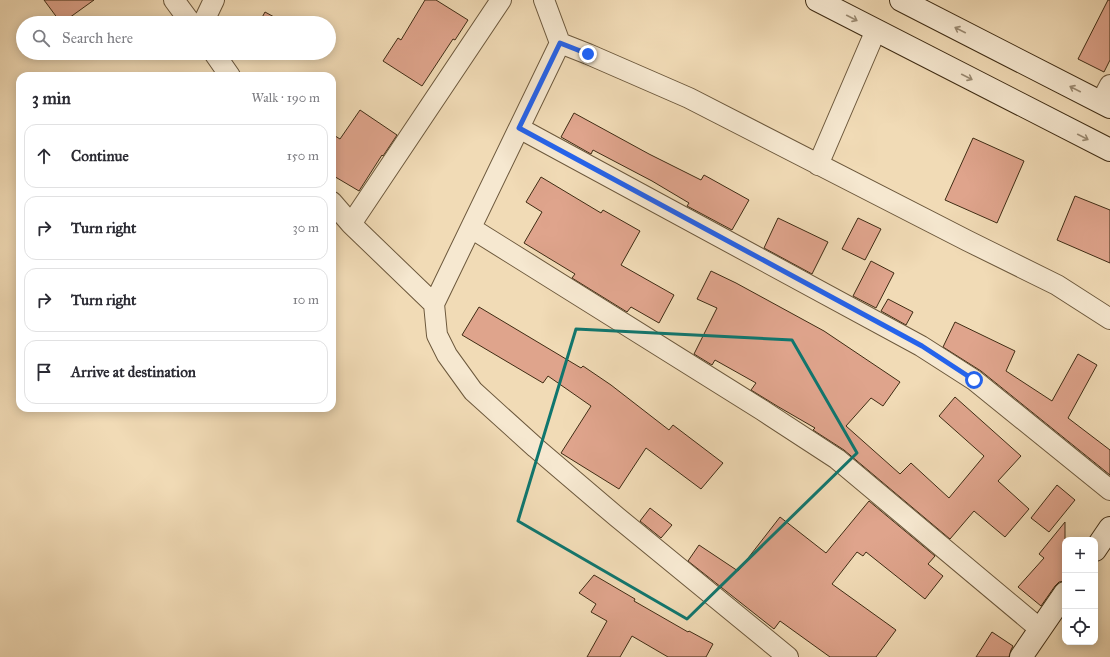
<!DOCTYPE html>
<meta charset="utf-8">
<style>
:root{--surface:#fff;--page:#f2f2f3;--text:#2b2b33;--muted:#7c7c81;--line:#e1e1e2}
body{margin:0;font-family:"IM FELL Great Primer",serif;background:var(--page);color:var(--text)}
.controls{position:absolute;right:12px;bottom:12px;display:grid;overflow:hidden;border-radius:8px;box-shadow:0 2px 10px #0003}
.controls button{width:36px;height:36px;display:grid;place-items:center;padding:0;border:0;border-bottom:1px solid var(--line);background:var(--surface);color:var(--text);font:20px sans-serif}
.stop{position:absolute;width:12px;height:12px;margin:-9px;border:3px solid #2563eb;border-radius:50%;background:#fff}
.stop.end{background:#2563eb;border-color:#fff;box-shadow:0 1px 4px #0008}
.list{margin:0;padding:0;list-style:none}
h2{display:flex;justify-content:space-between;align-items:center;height:52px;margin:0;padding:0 16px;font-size:17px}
h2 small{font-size:13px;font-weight:400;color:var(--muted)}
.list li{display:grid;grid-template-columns:26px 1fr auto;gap:12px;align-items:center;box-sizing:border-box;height:64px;margin:0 8px 8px;padding:0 8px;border:1px solid var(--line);border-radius:12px}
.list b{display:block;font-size:15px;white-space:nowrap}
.list em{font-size:13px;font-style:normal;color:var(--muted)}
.icon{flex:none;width:22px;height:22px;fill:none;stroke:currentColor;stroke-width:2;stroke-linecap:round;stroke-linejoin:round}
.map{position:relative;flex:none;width:1110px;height:657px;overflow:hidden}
.search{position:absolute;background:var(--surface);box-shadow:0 2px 10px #0003;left:16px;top:16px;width:320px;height:44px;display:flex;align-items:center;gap:10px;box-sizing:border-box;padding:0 14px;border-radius:22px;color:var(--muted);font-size:15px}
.panel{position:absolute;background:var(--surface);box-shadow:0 2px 10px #0003;left:16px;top:72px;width:320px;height:340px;border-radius:12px}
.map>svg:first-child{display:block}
.building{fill:#dfa48c;stroke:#3f2c14}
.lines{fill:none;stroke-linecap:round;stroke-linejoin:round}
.street-casing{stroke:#6c583c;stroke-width:22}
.secondary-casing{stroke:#3f2c14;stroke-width:24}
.street{stroke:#f6e8d0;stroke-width:20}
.secondary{stroke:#f6e8d0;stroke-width:22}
.oneway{stroke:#9a8a72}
.route{stroke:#2563eb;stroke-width:5}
.marked{fill:none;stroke:#0f766e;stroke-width:3;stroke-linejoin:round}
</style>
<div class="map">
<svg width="1110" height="657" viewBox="0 0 1110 657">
<rect width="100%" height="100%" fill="#f1dbb6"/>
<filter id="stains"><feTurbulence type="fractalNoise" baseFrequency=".005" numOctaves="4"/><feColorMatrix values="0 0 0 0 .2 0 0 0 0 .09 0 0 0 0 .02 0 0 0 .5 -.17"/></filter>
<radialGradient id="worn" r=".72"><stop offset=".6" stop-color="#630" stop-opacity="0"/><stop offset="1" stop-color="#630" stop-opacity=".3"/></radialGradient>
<!-- building -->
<path class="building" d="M44,0H94L62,23H61Z
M425,0H436L468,20L455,40L453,39L422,86L383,61L398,38L401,40Z
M1108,0H1110V60L1104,72L1078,59Z
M265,12L285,23H259Z
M360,110L397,135L383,156L382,155L359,191L332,175V134L340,139Z
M574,113L649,154L701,180L704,175L749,200L732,230L687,206L689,203L652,181L593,150L591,154L561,137Z
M973,138L1024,161L997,223L945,200Z
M541,177L601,213L603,210L640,231L621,265L674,295L659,323L631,307L627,312L572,278L575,274L524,243L542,212L526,202Z
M1075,196L1110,210V263L1057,240Z
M778,218L828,242L812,274L764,248Z
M858,218L881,229L865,260L842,249Z
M871,261L894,273L876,308L853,296Z
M711,271L736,283L824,331L900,382L883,406L871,398L846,426L900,474L911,463L949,498L984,456L939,416L955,397L1021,456L998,481L1029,509L1005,537L974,511L950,539L844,450L813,430L815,428L777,406L751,390L756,383L715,360L712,365L694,354L717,308L697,299Z
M888,299L913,312L906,325L881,311Z
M479,307L581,368L583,366L611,385L669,430L673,425L723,463L701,489L646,448L619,489L561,453L591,406L548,376L543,383L462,335Z
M955,322L1015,351L1006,371L1052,401L1078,354L1097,365L1068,418L1110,450V475L981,371L943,347Z
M1057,485L1075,500L1049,532L1031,518Z
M869,501L935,556L928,564L943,576L925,599L866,552L863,556L857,552L832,584L896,630L876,657H830L780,621L774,629L688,561L699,545L738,571L780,517L826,553Z
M650,508L672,525L661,538L640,521Z
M1065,522V581L1059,582L1055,586L1041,606L1018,587L1044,558L1039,554Z
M594,575L635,599L634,601L688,632L689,631L713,644L706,657H668L632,636L620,657H587L607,621L591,612L596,604L579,593Z
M992,632L1013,646L1011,650L1009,657H976Z"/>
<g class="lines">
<defs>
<path id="street" d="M174,0L191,23
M544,0L560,43L588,54L689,98L968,241L1057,285L1110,319
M203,23L214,0
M560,43L434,304L437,335L447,355L473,391L536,448L617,517L788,657
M214,53L230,76
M1101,102L1110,85
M519,128L921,346L974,380L1110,490
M818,165L876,30
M332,202L351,224L434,304
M351,224L501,0
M471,228L762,410L837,459L1040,629"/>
<path id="secondary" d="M817,0L1110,150
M901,0L1110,107
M1095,550L1110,528
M1021,657L1065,593"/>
</defs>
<!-- street casing -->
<use href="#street" class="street-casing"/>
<!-- secondary casing -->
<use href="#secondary" class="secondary-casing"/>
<!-- street -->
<use href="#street" class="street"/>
<!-- secondary -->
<use href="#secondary" class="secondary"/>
</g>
<!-- one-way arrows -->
<defs><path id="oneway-shaft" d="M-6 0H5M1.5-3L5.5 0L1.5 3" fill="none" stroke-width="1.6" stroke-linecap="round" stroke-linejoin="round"/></defs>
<g class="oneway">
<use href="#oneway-shaft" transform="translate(852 18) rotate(27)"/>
<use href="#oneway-shaft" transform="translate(960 30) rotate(-153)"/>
<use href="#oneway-shaft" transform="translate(967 77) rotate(27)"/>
<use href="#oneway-shaft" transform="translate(1075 89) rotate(-153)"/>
<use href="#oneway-shaft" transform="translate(1083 137) rotate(27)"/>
</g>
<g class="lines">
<!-- route -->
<path class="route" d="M588,54L560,43L519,128L922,346L974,380"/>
</g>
<!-- marked area -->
<path class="marked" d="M576,329L792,340L857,453L687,619L518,521Z"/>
<rect width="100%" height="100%" filter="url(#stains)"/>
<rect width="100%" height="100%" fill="url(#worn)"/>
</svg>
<div class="controls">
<button>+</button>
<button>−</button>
<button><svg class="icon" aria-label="locate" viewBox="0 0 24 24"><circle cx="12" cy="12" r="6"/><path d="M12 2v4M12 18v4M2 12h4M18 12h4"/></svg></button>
</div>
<div class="stop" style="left:974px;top:380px"></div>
<div class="stop end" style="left:588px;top:54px"></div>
<div class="search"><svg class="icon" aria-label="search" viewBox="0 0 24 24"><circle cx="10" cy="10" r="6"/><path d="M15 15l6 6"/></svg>Search here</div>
<section class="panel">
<h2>3 min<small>Walk · 190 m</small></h2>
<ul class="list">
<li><svg class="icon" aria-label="ahead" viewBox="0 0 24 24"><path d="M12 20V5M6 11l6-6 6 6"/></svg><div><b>Continue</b></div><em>150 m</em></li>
<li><svg class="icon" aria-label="right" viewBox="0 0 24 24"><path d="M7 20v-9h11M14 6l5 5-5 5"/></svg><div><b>Turn right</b></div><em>30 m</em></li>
<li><svg class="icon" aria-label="right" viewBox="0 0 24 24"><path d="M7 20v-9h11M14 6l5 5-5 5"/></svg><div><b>Turn right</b></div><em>10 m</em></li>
<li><svg class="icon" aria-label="arrive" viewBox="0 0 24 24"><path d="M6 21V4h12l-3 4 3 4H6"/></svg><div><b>Arrive at destination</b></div></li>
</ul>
</section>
</div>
